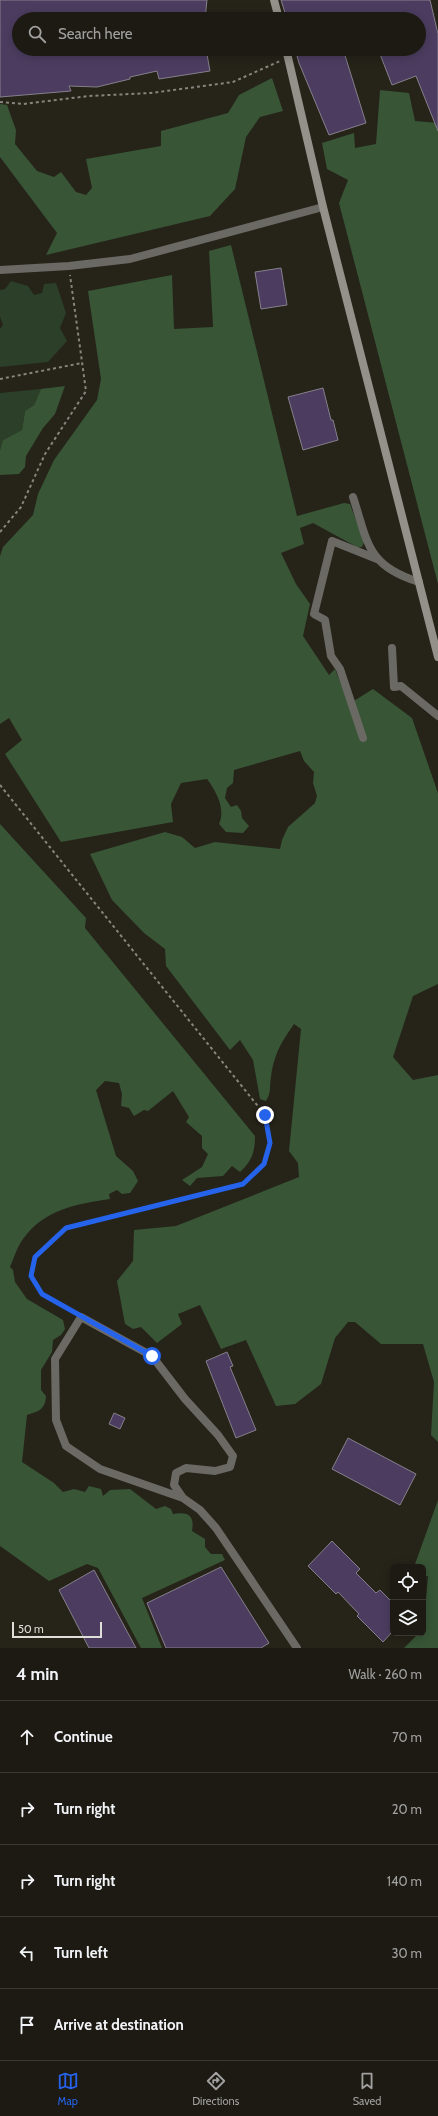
<!DOCTYPE html>
<meta charset="utf-8">
<style>
:root{--surface:#1c1a13;--page:#292721;--text:#f1f3f6;--muted:#a0a1a0;--line:#3a3833;--accent:#2563eb}
body{margin:0;font-family:Cabin,sans-serif;background:var(--page);color:var(--text)}
.controls{position:absolute;right:12px;bottom:12px;display:grid;overflow:hidden;border-radius:6px;box-shadow:0 2px 10px #0003}
.controls button{width:36px;height:36px;display:grid;place-items:center;padding:0;border:0;border-bottom:1px solid var(--line);background:var(--surface);color:var(--text);font:20px sans-serif}
.scale{position:absolute;left:12px;bottom:10px;width:90px;box-sizing:border-box;padding-left:4px;border:2px solid #e0ded8;border-top:0;font-size:11px;line-height:14px;white-space:nowrap;color:#e0ded8;-webkit-text-stroke:3px #262319;paint-order:stroke}
.stop{position:absolute;width:12px;height:12px;margin:-9px;border:3px solid #2563eb;border-radius:50%;background:#fff}
.stop.end{background:#2563eb;border-color:#fff;box-shadow:0 1px 4px #0008}
.list{margin:0;padding:0;list-style:none}
h2{display:flex;justify-content:space-between;align-items:center;height:52px;margin:0;padding:0 16px;font-size:17px}
h2 small{font-size:13px;font-weight:400;color:var(--muted)}
.list li{display:grid;grid-template-columns:26px 1fr auto;gap:12px;align-items:center;box-sizing:border-box;height:72px;padding:0 16px;border-top:1px solid var(--line)}
.list b{display:block;font-size:15px;white-space:nowrap}
.list em{font-size:13px;font-style:normal;color:var(--muted)}
.icon{flex:none;width:22px;height:22px;fill:none;stroke:currentColor;stroke-width:2;stroke-linecap:round;stroke-linejoin:round}
.map{position:relative;flex:none;width:438px;height:1648px;overflow:hidden}
.search{position:absolute;background:var(--surface);box-shadow:0 2px 10px #0003;left:12px;right:12px;top:12px;height:44px;display:flex;align-items:center;gap:10px;box-sizing:border-box;padding:0 14px;border-radius:22px;color:var(--muted);font-size:15px}
.sheet{height:412px;background:var(--surface)}
nav{display:flex;justify-content:space-around;align-items:center;box-sizing:border-box;height:56px;border-top:1px solid var(--line);background:var(--surface);font-size:11px;color:var(--muted)}
nav a{display:grid;justify-items:center;gap:2px}
nav .on{color:var(--accent)}
.map>svg:first-child{display:block}
.green{fill:#2b3f29}
.forest{fill:#385536}
.building{fill:#4c3d60;stroke:#85808b}
.lines{fill:none;stroke-linecap:round;stroke-linejoin:round}
.path{stroke:#87857d;stroke-width:2;stroke-dasharray:3 3;stroke-linecap:butt}
.minor{stroke:#6a6964;stroke-width:8}
.tertiary{stroke:#6a6964;stroke-width:8}
.secondary{stroke:#939189;stroke-width:8}
.route{stroke:#2563eb;stroke-width:5}
</style>
<div class="map">
<svg width="438" height="1648" viewBox="0 0 438 1648">
<rect width="100%" height="100%" fill="#262319"/>
<!-- green -->
<path class="green" d="M11,281L28,286L34,295L42,293L44,284L56,283L66,313L60,328L67,341L48,362L0,367V329L3,325L0,317V290L5,289Z
M41,389L34,405L25,411L22,430L3,440L0,450V393Z"/>
<!-- forest -->
<path class="forest" d="M272,78L283,111L260,117L246,137L235,189L210,216L46,255L57,233L0,157V104L7,105L16,130L15,144L37,171L54,177L61,172L76,192L86,195L92,188L86,159L161,146V131L228,113L239,95Z
M380,90L409,93L415,121L438,123V584L339,203L348,180L327,169L322,143L354,133L355,148L376,144Z
M231,245L297,516L344,503L350,504L364,542L362,547H357L313,523L300,528L304,544L281,553L296,584L310,604L303,636L329,675L335,669L349,704L373,689L412,718L438,793V984L413,996L393,1057L413,1080L438,1075V1442L431,1435L434,1382L423,1344H381L355,1322H348L335,1338L321,1384L295,1404L276,1406L246,1340L221,1349L200,1305L178,1314L182,1324L157,1343L141,1327L133,1329L125,1324L117,1281L133,1261L134,1230L176,1226L299,1177L298,1163L289,1151L301,1029L294,1024C281,1043 274,1054 271,1077C269,1088 272,1091 266,1101L260,1099L253,1060L240,1040L230,1050L166,966L165,949L144,933L112,900L90,854L165,832L182,837L195,848L215,842L280,849L282,840L288,827L315,803L317,796L313,783L314,772L304,761L300,751L234,770L233,783L227,788L225,798L231,807L237,805L241,811L242,818L249,826L243,833L226,832L219,824C226,809 216,791 207,779L181,783L171,804L173,822L61,842L5,754L22,740L9,718L0,724V556L3,547L33,515L38,494L54,460L97,400L101,379L88,291L172,275L174,329L213,327L209,251Z
M65,386L55,414L43,428L26,456L25,467L19,474L0,475V450L3,440L22,430L25,411L34,405L41,389Z
M0,824L86,918L85,928L255,1136C255,1152 252,1161 240,1172L232,1166L223,1176L197,1178L190,1186L182,1180L202,1167L208,1154L202,1148V1136L186,1122L189,1117L173,1091L148,1111L144,1110L134,1116L129,1108L121,1106L122,1094L119,1083L105,1081L96,1090L116,1156L133,1171L138,1181L130,1193L122,1194L117,1190L109,1194L110,1199C76,1204 45,1209 23,1239C17,1247 14,1258 10,1267L13,1270L15,1282L27,1299L63,1320L65,1329L61,1335L53,1340L52,1352L41,1370V1390L46,1396C45,1410 39,1411 27,1415L22,1462L54,1483L63,1492L74,1489L85,1492L89,1486L101,1489L103,1496L110,1490L130,1489L156,1509L165,1506L171,1509L173,1514C187,1512 195,1514 192,1531L205,1539V1547L211,1554H222L225,1560L142,1598L162,1648H141L98,1568L87,1564L49,1581L0,1546Z
M438,1500V1648H404L419,1633H423L428,1576L423,1577V1567H414Z"/>
<!-- building -->
<path class="building" d="M0,0H207L205,19H19V49H206L210,71L159,79L157,71L130,77V79L97,87L69,86L71,91L0,97Z
M281,0H430L438,34V131L416,76L392,85L378,49H419V19H287Z
M295,49H343L366,123L329,135L299,63Z
M281,268L287,305L261,309L255,272Z
M323,388L331,420H333L338,440L303,450L288,397Z
M227,1352L233,1366L230,1367L256,1430L236,1438L206,1361Z
M114,1413L125,1418L120,1429L109,1424Z
M348,1438L416,1474L400,1505L332,1469Z
M332,1541L360,1569L356,1573L376,1593L380,1590L393,1603V1631L383,1642L357,1616L359,1614L338,1592L336,1594L308,1566Z
M221,1567L269,1643L261,1648H166L147,1603Z
M94,1570L136,1648H89L59,1590Z"/>
<g class="lines">
<!-- path -->
<path class="path" d="M0,102L23,104L89,96L151,93L233,82L280,61
M0,379L82,363
M0,532L21,507L45,454L86,391L70,275
M0,785L265,1115L270,1143L264,1164L243,1184L66,1228L35,1257L31,1276L42,1294L74,1312"/>
<!-- minor -->
<path class="minor" d="M353,497C368,543 367,566 419,582
M392,648L394,687L401,686L438,716
M363,738L340,669L331,656L325,620L314,614L332,541L377,559
M183,1498L174,1485L176,1473L186,1468L215,1471L230,1467L233,1456L218,1435L185,1399L152,1356L81,1317L55,1359L56,1420L66,1446L100,1469L183,1498L200,1510L216,1528L297,1648"/>
<!-- tertiary -->
<path class="tertiary" d="M0,270L69,266L130,259L323,207"/>
<!-- secondary -->
<path class="secondary" d="M274,0L279,19
M286,49L323,207L438,657"/>
</g>
<g class="lines">
<!-- route -->
<path class="route" d="M152,1356L42,1294L31,1276L35,1257L66,1228L243,1184L264,1164L270,1143L265,1115"/>
</g>
</svg>
<div class="controls">
<button><svg class="icon" aria-label="locate" viewBox="0 0 24 24"><circle cx="12" cy="12" r="6"/><path d="M12 2v4M12 18v4M2 12h4M18 12h4"/></svg></button>
<button><svg class="icon" aria-label="layers" viewBox="0 0 24 24"><path d="M12 4l9 5-9 5-9-5zM3 14l9 5 9-5"/></svg></button>
</div>
<div class="scale">50 m</div>
<div class="stop" style="left:152px;top:1356px"></div>
<div class="stop end" style="left:265px;top:1115px"></div>
<div class="search"><svg class="icon" aria-label="search" viewBox="0 0 24 24"><circle cx="10" cy="10" r="6"/><path d="M15 15l6 6"/></svg>Search here</div>
</div>
<section class="sheet">
<h2>4 min<small>Walk · 260 m</small></h2>
<ul class="list">
<li><svg class="icon" aria-label="ahead" viewBox="0 0 24 24"><path d="M12 20V5M6 11l6-6 6 6"/></svg><div><b>Continue</b></div><em>70 m</em></li>
<li><svg class="icon" aria-label="right" viewBox="0 0 24 24"><path d="M7 20v-9h11M14 6l5 5-5 5"/></svg><div><b>Turn right</b></div><em>20 m</em></li>
<li><svg class="icon" aria-label="right" viewBox="0 0 24 24"><path d="M7 20v-9h11M14 6l5 5-5 5"/></svg><div><b>Turn right</b></div><em>140 m</em></li>
<li><svg class="icon" aria-label="left" viewBox="0 0 24 24"><path d="M17 20v-9H6M10 6l-5 5 5 5"/></svg><div><b>Turn left</b></div><em>30 m</em></li>
<li><svg class="icon" aria-label="arrive" viewBox="0 0 24 24"><path d="M6 21V4h12l-3 4 3 4H6"/></svg><div><b>Arrive at destination</b></div></li>
</ul>
</section>
<nav>
<a class="on"><svg class="icon" aria-label="map" viewBox="0 0 24 24"><path d="M3 6l6-2 6 2 6-2v14l-6 2-6-2-6 2zM9 4v14M15 6v14"/></svg>Map</a>
<a><svg class="icon" aria-label="directions" viewBox="0 0 24 24"><path d="M12 3l9 9-9 9-9-9zM9 14v-3h6M13 9l2 2-2 2"/></svg>Directions</a>
<a><svg class="icon" aria-label="saved" viewBox="0 0 24 24"><path d="M7 4h10v16l-5-4-5 4z"/></svg>Saved</a>
</nav>
